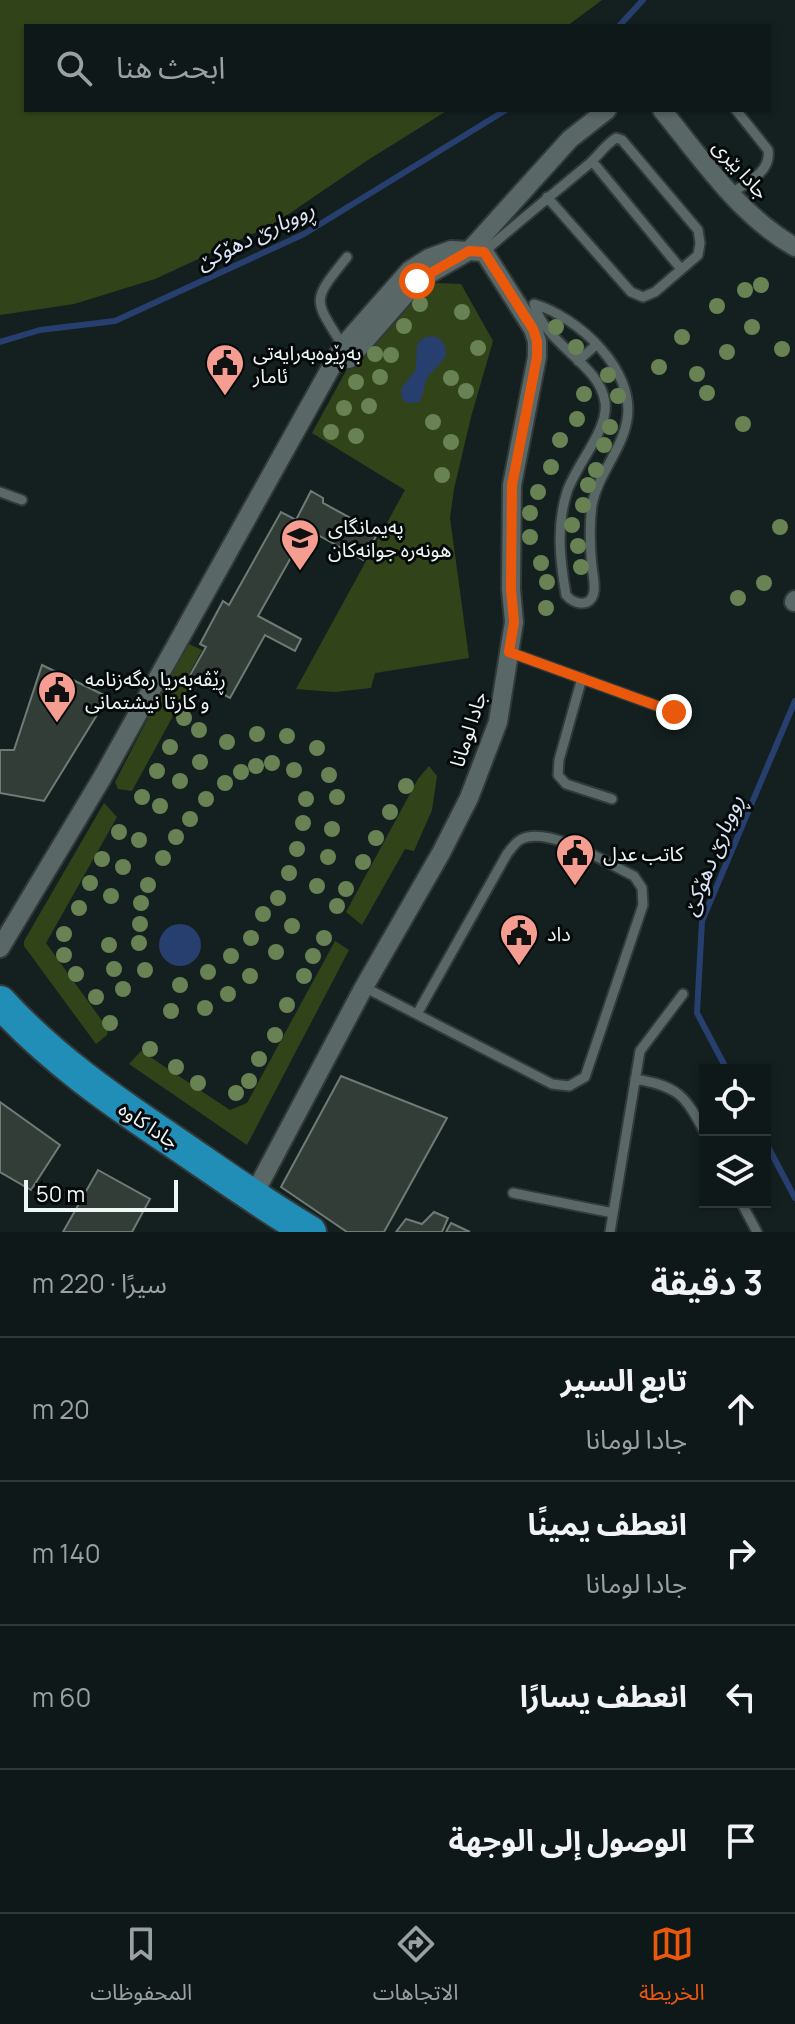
<!DOCTYPE html>
<html lang="ar">
<meta charset="utf-8">
<style>
:root{--surface:#0f1818;--page:#1d2525;--text:#f1f3f6;--muted:#9ba0a2;--line:#2f3737;--accent:#ea580c}
body{margin:0;font-family:Manrope,"Noto Sans Arabic",sans-serif;background:var(--page);color:var(--text);direction:rtl}
.controls{position:absolute;right:24px;bottom:24px;display:grid;overflow:hidden;border-radius:0px;box-shadow:0 2px 6px #0004}
.controls button{width:72px;height:72px;display:grid;place-items:center;padding:0;border:0;border-bottom:2px solid var(--line);background:var(--surface);color:var(--text);font:40px sans-serif}
.scale{position:absolute;left:24px;bottom:20px;width:154px;box-sizing:border-box;padding-left:8px;border:4px solid #eef6f6;border-top:0;font-size:22px;line-height:28px;white-space:nowrap;color:#eef6f6;-webkit-text-stroke:6px #050909;paint-order:stroke}
.stop{position:absolute;width:24px;height:24px;margin:-18px;border:6px solid #ea580c;border-radius:50%;background:#fff}
.stop.end{background:#ea580c;border-color:#fff;box-shadow:0 2px 8px #0008}
.list{margin:0;padding:0;list-style:none}
h2{display:flex;justify-content:space-between;align-items:center;height:104px;margin:0;padding:0 32px;font-size:34px}
h2 small{font-size:26px;font-weight:400;color:var(--muted)}
.list li{display:grid;grid-template-columns:52px 1fr auto;gap:24px;align-items:center;box-sizing:border-box;height:144px;padding:0 32px;border-top:2px solid var(--line)}
.list b{display:block;font-size:30px;white-space:nowrap}
.list p{margin:0;font-size:26px;white-space:nowrap;color:var(--muted)}
.list em{font-size:26px;font-style:normal;color:var(--muted)}
.icon{flex:none;width:44px;height:44px;fill:none;stroke:currentColor;stroke-width:2;stroke-linecap:round;stroke-linejoin:round}
.map{position:relative;flex:none;width:795px;height:1232px;overflow:hidden;direction:ltr}
.search{position:absolute;background:var(--surface);box-shadow:0 2px 6px #0004;left:24px;right:24px;top:24px;height:88px;display:flex;align-items:center;gap:20px;box-sizing:border-box;padding:0 28px;border-radius:0px;color:var(--muted);font-size:30px}
.sheet{height:680px;background:var(--surface)}
nav{display:flex;justify-content:space-around;align-items:center;box-sizing:border-box;height:112px;border-top:2px solid var(--line);background:var(--surface);font-size:22px;color:var(--muted)}
nav a{display:grid;justify-items:center;gap:4px}
nav .on{color:var(--accent)}
.map>svg:first-child{display:block}
.green{fill:#314419}
.water{fill:#273f6e}
.lines{fill:none;stroke-linecap:round;stroke-linejoin:round}
.stream{stroke:#273f6e;stroke-width:6}
.building{fill:#333d38;stroke:#6f7b75;stroke-width:2}
.lane-casing{stroke:#313939;stroke-width:13}
.street-casing{stroke:#313939;stroke-width:22}
.highway-casing{stroke:#313939;stroke-width:36}
.lane{stroke:#5a6767;stroke-width:9}
.street{stroke:#5a6767;stroke-width:18}
.highway{stroke:#218eb8;stroke-width:32}
.tree{fill:#688254}
.route{stroke:#ea580c;stroke-width:10}
.labels{text-anchor:middle;dominant-baseline:central;stroke-width:6;stroke-linejoin:round;paint-order:stroke}
.street-label{font-size:20px;fill:#eef6f6;stroke:#050909}
.poi-label{font-size:20px;fill:#eef6f6;stroke:#050909;text-anchor:start}
.water-label{font-size:22px;font-style:italic;fill:#dce5f5;stroke:#050909}
</style>
<div class="map">
<svg width="795" height="1232" viewBox="0 0 795 1232">
<rect width="100%" height="100%" fill="#142020"/>
<!-- green -->
<path class="green" d="M0,0H602L567,26H26V110H448L368,160L274,224L155,279L74,304L0,315Z
M437,283L461,284L493,341L471,417L454,489L450,518L469,658L375,673L371,688L334,692L296,689L405,490L312,433L353,358L418,288Z
M187,643L202,650L187,678L191,683L132,791L118,789L115,782Z
M429,766L437,776L432,810L414,851L405,849L362,925L346,912L418,779Z
M104,803L117,817L46,943L108,1029L107,1035L96,1044L24,946V941Z
M335,941L349,950L247,1145L129,1064L141,1051L230,1110L247,1103Z"/>
<!-- water -->
<path class="water" d="M425,337C433,336 438,336 443,343C453,358 435,366 428,377C423,385 425,394 419,402L408,403L402,399L401,389L416,369L417,344Z
M159 945a21 21 0 1 1 42 0a21 21 0 1 1-42 0Z"/>
<g class="lines">
<!-- stream -->
<path class="stream" d="M619,26L643,0
M0,342L40,330L115,321L304,234L506,110
M727,1070L697,1013L702,921L795,701
M765,1141L795,1198"/>
</g>
<!-- building -->
<path class="building" d="M311,491L323,498V503L378,533L363,560L307,529L258,616L301,639L295,651L265,635L230,698L189,677L206,647L200,644L223,601L229,605L281,512L296,520Z
M42,665L108,697L44,801L0,793V750H14Z
M341,1076L447,1118L384,1232H347L281,1187Z
M0,1102L60,1145L31,1190L0,1172Z
M98,1170L150,1199L132,1232H63Z
M434,1212L448,1218L442,1232H396L406,1219L422,1224Z
M451,1223L470,1232H446Z"/>
<g class="lines">
<defs>
<path id="lane" d="M592,161L681,269
M730,194C746,183 772,172 768,150L736,110
M484,252C518,222 554,193 589,164C598,156 605,145 616,138L622,140L698,230L700,243L698,255L655,292L643,297L631,292L547,197
M534,304C578,317 636,370 627,420C622,450 598,474 592,505C589,526 590,546 592,567C593,574 595,584 594,591C592,608 574,605 566,595C560,561 556,526 567,492C576,464 609,430 605,402C599,363 547,347 534,304Z
M343,346C313,298 311,302 347,257
M578,361L596,345
M0,492L22,500
M509,652L674,712
M582,678L559,760L558,775L566,784L612,799
M364,987L552,1084L569,1086L585,1077L643,905L642,888L634,876C608,864 547,824 520,840C515,843 511,849 507,854L417,1014
M635,1079C678,1086 685,1095 705,1133
M513,1193L613,1213
M741,1202L757,1232
M610,1232L640,1051L683,994"/>
<path id="street" d="M662,110C702,159 739,215 795,247
M349,359L417,281L469,251L570,139L607,110
M794,602L795,600
M0,948L102,778L343,346L410,270L429,258L451,250L484,252L533,329L537,341V357L512,485L511,589L514,622L498,722L469,798L441,853L364,987L252,1198"/>
<path id="highway" d="M0,1002C52,1059 113,1101 177,1144C221,1174 264,1205 310,1232"/>
</defs>
<!-- lane casing -->
<use href="#lane" class="lane-casing"/>
<!-- street casing -->
<use href="#street" class="street-casing"/>
<!-- highway casing -->
<use href="#highway" class="highway-casing"/>
<!-- lane -->
<use href="#lane" class="lane"/>
<!-- street -->
<use href="#street" class="street"/>
<!-- highway -->
<use href="#highway" class="highway"/>
</g>
<!-- trees -->
<g class="tree">
<circle cx="761" cy="285" r="8"/>
<circle cx="745" cy="290" r="8"/>
<circle cx="420" cy="304" r="8"/>
<circle cx="717" cy="306" r="8"/>
<circle cx="462" cy="312" r="8"/>
<circle cx="404" cy="326" r="8"/>
<circle cx="556" cy="327" r="8"/>
<circle cx="752" cy="327" r="8"/>
<circle cx="682" cy="337" r="8"/>
<circle cx="576" cy="347" r="8"/>
<circle cx="478" cy="348" r="8"/>
<circle cx="782" cy="349" r="8"/>
<circle cx="727" cy="352" r="8"/>
<circle cx="375" cy="354" r="8"/>
<circle cx="391" cy="355" r="8"/>
<circle cx="659" cy="367" r="8"/>
<circle cx="697" cy="374" r="8"/>
<circle cx="608" cy="375" r="8"/>
<circle cx="380" cy="377" r="8"/>
<circle cx="451" cy="378" r="8"/>
<circle cx="356" cy="382" r="8"/>
<circle cx="466" cy="391" r="8"/>
<circle cx="707" cy="393" r="8"/>
<circle cx="584" cy="394" r="8"/>
<circle cx="618" cy="396" r="8"/>
<circle cx="369" cy="406" r="8"/>
<circle cx="344" cy="408" r="8"/>
<circle cx="577" cy="419" r="8"/>
<circle cx="433" cy="422" r="8"/>
<circle cx="743" cy="424" r="8"/>
<circle cx="610" cy="427" r="8"/>
<circle cx="331" cy="432" r="8"/>
<circle cx="356" cy="436" r="8"/>
<circle cx="560" cy="440" r="8"/>
<circle cx="451" cy="442" r="8"/>
<circle cx="604" cy="445" r="8"/>
<circle cx="551" cy="467" r="8"/>
<circle cx="596" cy="470" r="8"/>
<circle cx="442" cy="475" r="8"/>
<circle cx="588" cy="485" r="8"/>
<circle cx="538" cy="492" r="8"/>
<circle cx="583" cy="505" r="8"/>
<circle cx="530" cy="513" r="8"/>
<circle cx="572" cy="525" r="8"/>
<circle cx="780" cy="527" r="8"/>
<circle cx="530" cy="537" r="8"/>
<circle cx="578" cy="546" r="8"/>
<circle cx="541" cy="563" r="8"/>
<circle cx="581" cy="567" r="8"/>
<circle cx="547" cy="582" r="8"/>
<circle cx="764" cy="583" r="8"/>
<circle cx="738" cy="598" r="8"/>
<circle cx="546" cy="608" r="8"/>
<circle cx="184" cy="718" r="8"/>
<circle cx="199" cy="730" r="8"/>
<circle cx="257" cy="734" r="8"/>
<circle cx="287" cy="736" r="8"/>
<circle cx="227" cy="742" r="8"/>
<circle cx="170" cy="747" r="8"/>
<circle cx="317" cy="748" r="8"/>
<circle cx="200" cy="762" r="8"/>
<circle cx="272" cy="763" r="8"/>
<circle cx="256" cy="766" r="8"/>
<circle cx="294" cy="770" r="8"/>
<circle cx="157" cy="771" r="8"/>
<circle cx="241" cy="772" r="8"/>
<circle cx="329" cy="775" r="8"/>
<circle cx="180" cy="781" r="8"/>
<circle cx="225" cy="783" r="8"/>
<circle cx="406" cy="786" r="8"/>
<circle cx="142" cy="797" r="8"/>
<circle cx="337" cy="797" r="8"/>
<circle cx="206" cy="799" r="8"/>
<circle cx="306" cy="799" r="8"/>
<circle cx="160" cy="806" r="8"/>
<circle cx="390" cy="812" r="8"/>
<circle cx="190" cy="819" r="8"/>
<circle cx="303" cy="823" r="8"/>
<circle cx="332" cy="829" r="8"/>
<circle cx="119" cy="832" r="8"/>
<circle cx="176" cy="837" r="8"/>
<circle cx="376" cy="838" r="8"/>
<circle cx="139" cy="840" r="8"/>
<circle cx="297" cy="849" r="8"/>
<circle cx="328" cy="857" r="8"/>
<circle cx="163" cy="858" r="8"/>
<circle cx="102" cy="859" r="8"/>
<circle cx="363" cy="862" r="8"/>
<circle cx="123" cy="867" r="8"/>
<circle cx="289" cy="873" r="8"/>
<circle cx="90" cy="883" r="8"/>
<circle cx="148" cy="885" r="8"/>
<circle cx="317" cy="886" r="8"/>
<circle cx="346" cy="889" r="8"/>
<circle cx="111" cy="896" r="8"/>
<circle cx="278" cy="898" r="8"/>
<circle cx="141" cy="903" r="8"/>
<circle cx="337" cy="906" r="8"/>
<circle cx="79" cy="908" r="8"/>
<circle cx="263" cy="914" r="8"/>
<circle cx="140" cy="924" r="8"/>
<circle cx="292" cy="926" r="8"/>
<circle cx="64" cy="934" r="8"/>
<circle cx="251" cy="938" r="8"/>
<circle cx="324" cy="938" r="8"/>
<circle cx="139" cy="943" r="8"/>
<circle cx="109" cy="945" r="8"/>
<circle cx="276" cy="952" r="8"/>
<circle cx="64" cy="955" r="8"/>
<circle cx="231" cy="956" r="8"/>
<circle cx="313" cy="956" r="8"/>
<circle cx="114" cy="969" r="8"/>
<circle cx="145" cy="970" r="8"/>
<circle cx="208" cy="972" r="8"/>
<circle cx="76" cy="974" r="8"/>
<circle cx="250" cy="976" r="8"/>
<circle cx="304" cy="976" r="8"/>
<circle cx="180" cy="985" r="8"/>
<circle cx="123" cy="989" r="8"/>
<circle cx="228" cy="994" r="8"/>
<circle cx="96" cy="997" r="8"/>
<circle cx="287" cy="1005" r="8"/>
<circle cx="205" cy="1008" r="8"/>
<circle cx="171" cy="1011" r="8"/>
<circle cx="110" cy="1023" r="8"/>
<circle cx="275" cy="1035" r="8"/>
<circle cx="150" cy="1049" r="8"/>
<circle cx="259" cy="1059" r="8"/>
<circle cx="176" cy="1067" r="8"/>
<circle cx="249" cy="1081" r="8"/>
<circle cx="198" cy="1083" r="8"/>
<circle cx="236" cy="1093" r="8"/>
</g>
<g class="lines">
<!-- route -->
<path class="route" d="M417,281L469,251L484,252L533,329L537,341V357L512,485L511,589L514,622L509,652L674,712"/>
</g>
<!-- icons -->
<defs>
<symbol id="civic-pin" viewBox="-11 -11 22 30"><path d="M0 17L-7.5 6A9.5 9.5 0 1 1 7.5 6Z" fill="#f59d90" stroke="#050909"/><path d="M-.6-6.5H3V-4.5H.6V-3L4-1V1h2V6H-6V1h2V-1L-.6-3ZM-1.2 2.5V6h2.4V2.5Z" fill="#111"/></symbol>
<symbol id="university-pin" viewBox="-11 -11 22 30"><path d="M0 17L-7.5 6A9.5 9.5 0 1 1 7.5 6Z" fill="#f59d90" stroke="#050909"/><path d="M0-5L7-2L0 1L-7-2ZM-4 1L0 2.5L4 1V4Q0 6-4 4Z" fill="#111"/></symbol>
</defs>
<g fill-rule="evenodd">
<use href="#civic-pin" x="203" y="341" width="44" height="60"/>
<use href="#university-pin" x="278" y="516" width="44" height="60"/>
<use href="#civic-pin" x="35" y="668" width="44" height="60"/>
<use href="#civic-pin" x="553" y="831" width="44" height="60"/>
<use href="#civic-pin" x="497" y="911" width="44" height="60"/>
</g>
<g class="labels">
<!-- street labels -->
<g class="street-label">
<text transform="translate(741 169) rotate(48)">جادا بێری</text>
<text transform="translate(468 729) rotate(-72)">جادا لومانا</text>
<text transform="translate(149 1125) rotate(34)">جادا کاوه</text>
</g>
<!-- poi labels -->
<g class="poi-label">
<text x="253" y="352">بەڕێوەبەرایەتی<tspan x="253" dy="23">ئامار</tspan></text>
<text x="328" y="526">پەیمانگای<tspan x="328" dy="23">هونەرە جوانەکان</tspan></text>
<text x="85" y="678">ڕێڤەبەریا رەگەزنامە<tspan x="85" dy="23">و کارتا نیشتمانی</tspan></text>
<text x="603" y="853">كاتب عدل</text>
<text x="547" y="933">داد</text>
</g>
<!-- water labels -->
<g class="water-label">
<text transform="translate(255 235) rotate(-26)">ڕووبارێ دهۆكێ</text>
<text transform="translate(712 855) rotate(-68)">ڕووبارێ دهۆكێ</text>
</g>
</g>
</svg>
<div class="controls">
<button><svg class="icon" aria-label="locate" viewBox="0 0 24 24"><circle cx="12" cy="12" r="6"/><path d="M12 2v4M12 18v4M2 12h4M18 12h4"/></svg></button>
<button><svg class="icon" aria-label="layers" viewBox="0 0 24 24"><path d="M12 4l9 5-9 5-9-5zM3 14l9 5 9-5"/></svg></button>
</div>
<div class="scale">50 m</div>
<div class="stop" style="left:417px;top:281px"></div>
<div class="stop end" style="left:674px;top:712px"></div>
<div class="search"><svg class="icon" aria-label="search" viewBox="0 0 24 24"><circle cx="10" cy="10" r="6"/><path d="M15 15l6 6"/></svg>ابحث هنا</div>
</div>
<section class="sheet">
<h2>3 دقيقة<small>سيرًا · 220 m</small></h2>
<ul class="list">
<li><svg class="icon" aria-label="ahead" viewBox="0 0 24 24"><path d="M12 20V5M6 11l6-6 6 6"/></svg><div><b>تابع السير</b><p>جادا لومانا</p></div><em>20 m</em></li>
<li><svg class="icon" aria-label="right" viewBox="0 0 24 24"><path d="M7 20v-9h11M14 6l5 5-5 5"/></svg><div><b>انعطف يمينًا</b><p>جادا لومانا</p></div><em>140 m</em></li>
<li><svg class="icon" aria-label="left" viewBox="0 0 24 24"><path d="M17 20v-9H6M10 6l-5 5 5 5"/></svg><div><b>انعطف يسارًا</b></div><em>60 m</em></li>
<li><svg class="icon" aria-label="arrive" viewBox="0 0 24 24"><path d="M6 21V4h12l-3 4 3 4H6"/></svg><div><b>الوصول إلى الوجهة</b></div></li>
</ul>
</section>
<nav>
<a class="on"><svg class="icon" aria-label="map" viewBox="0 0 24 24"><path d="M3 6l6-2 6 2 6-2v14l-6 2-6-2-6 2zM9 4v14M15 6v14"/></svg>الخريطة</a>
<a><svg class="icon" aria-label="directions" viewBox="0 0 24 24"><path d="M12 3l9 9-9 9-9-9zM9 14v-3h6M13 9l2 2-2 2"/></svg>الاتجاهات</a>
<a><svg class="icon" aria-label="saved" viewBox="0 0 24 24"><path d="M7 4h10v16l-5-4-5 4z"/></svg>المحفوظات</a>
</nav>
